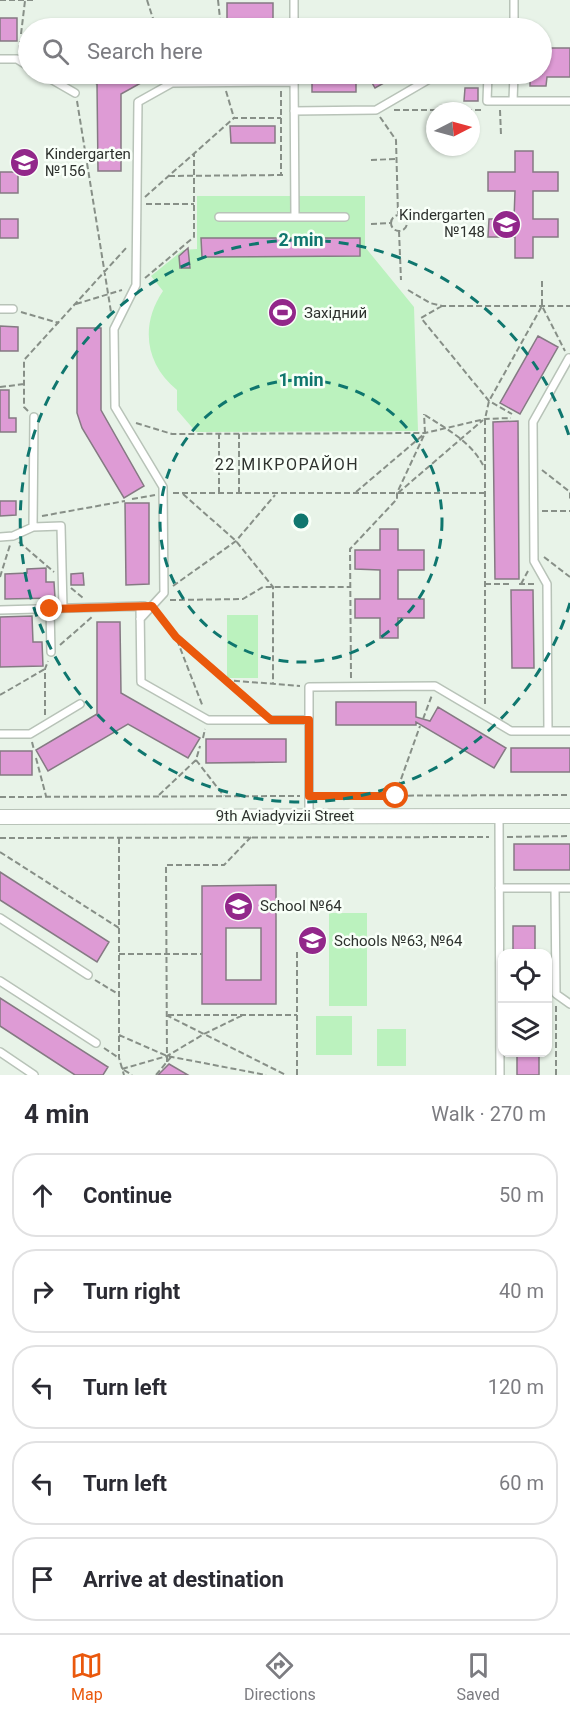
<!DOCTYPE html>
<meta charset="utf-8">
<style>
:root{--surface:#fff;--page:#f7f7f7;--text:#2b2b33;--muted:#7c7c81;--line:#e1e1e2;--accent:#ea580c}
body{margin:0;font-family:Roboto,sans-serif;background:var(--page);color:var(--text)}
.controls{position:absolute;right:18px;bottom:18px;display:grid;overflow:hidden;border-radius:12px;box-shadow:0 2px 4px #0004}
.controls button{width:54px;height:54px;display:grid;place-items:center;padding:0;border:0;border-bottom:2px solid var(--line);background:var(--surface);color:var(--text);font:30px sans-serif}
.compass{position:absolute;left:426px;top:102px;width:54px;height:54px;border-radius:50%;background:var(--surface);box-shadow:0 2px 4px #0004;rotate:84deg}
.stop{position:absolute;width:18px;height:18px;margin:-14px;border:4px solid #ea580c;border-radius:50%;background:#fff}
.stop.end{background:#ea580c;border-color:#fff;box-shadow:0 2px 6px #0008}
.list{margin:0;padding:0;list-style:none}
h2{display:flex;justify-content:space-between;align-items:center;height:78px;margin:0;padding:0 24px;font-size:26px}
h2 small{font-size:20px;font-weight:400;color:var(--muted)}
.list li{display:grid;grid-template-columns:39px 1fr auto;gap:18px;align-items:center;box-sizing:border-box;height:84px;margin:0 12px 12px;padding:0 12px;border:2px solid var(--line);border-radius:24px}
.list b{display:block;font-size:22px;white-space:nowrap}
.list em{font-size:20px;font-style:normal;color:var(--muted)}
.icon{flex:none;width:33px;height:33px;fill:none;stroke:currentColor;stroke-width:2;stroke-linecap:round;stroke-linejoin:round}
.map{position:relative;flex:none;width:570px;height:1075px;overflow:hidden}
.search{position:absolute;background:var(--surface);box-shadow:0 2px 4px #0004;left:18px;right:18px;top:18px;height:66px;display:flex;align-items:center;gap:15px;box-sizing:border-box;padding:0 21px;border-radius:33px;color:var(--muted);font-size:22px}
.sheet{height:558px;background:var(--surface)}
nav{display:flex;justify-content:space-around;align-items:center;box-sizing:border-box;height:84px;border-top:2px solid var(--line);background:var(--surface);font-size:16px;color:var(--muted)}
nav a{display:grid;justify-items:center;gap:3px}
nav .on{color:var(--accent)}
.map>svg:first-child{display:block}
.green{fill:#bbf2be}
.building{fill:#de9bd5;stroke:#857a83;stroke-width:1.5;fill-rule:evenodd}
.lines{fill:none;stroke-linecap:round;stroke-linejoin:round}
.lane-casing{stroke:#b8c3b8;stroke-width:10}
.street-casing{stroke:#b8c3b8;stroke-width:16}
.path{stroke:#878f87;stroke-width:2;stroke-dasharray:6 3;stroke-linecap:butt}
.lane{stroke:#fff;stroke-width:7}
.street{stroke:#fff;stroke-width:14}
.route{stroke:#ea580c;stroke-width:8}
.ring{fill:none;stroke:#0f766e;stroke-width:3;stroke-dasharray:10 8}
.labels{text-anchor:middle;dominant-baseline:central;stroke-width:5;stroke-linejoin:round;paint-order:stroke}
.poi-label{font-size:15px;fill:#2e322e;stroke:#f8fff8;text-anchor:start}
.street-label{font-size:15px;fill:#2e322e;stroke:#f8fff8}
.neighbourhood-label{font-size:16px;letter-spacing:1.5px;fill:#2e322e;stroke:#f8fff8}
.centre{fill:#0f766e;stroke:#f8fff8;stroke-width:3}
.ring-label{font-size:18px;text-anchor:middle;font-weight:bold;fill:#0f766e;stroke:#f8fff8;stroke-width:5;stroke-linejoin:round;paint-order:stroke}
</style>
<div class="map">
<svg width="570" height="1075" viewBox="0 0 570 1075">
<rect width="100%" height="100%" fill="#e8f3e8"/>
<!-- green -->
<path class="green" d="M197,196H365V247L414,307L418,431L196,432L177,410V390C145,364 140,325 163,291L151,276L183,250L197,249Z
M227,615H258V678H227Z
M329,913H367V1006H329Z
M316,1016H352V1055H316Z
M377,1029H406V1066H377Z"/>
<!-- building -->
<path class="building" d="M227,3H273V28H227Z
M0,18H17V41H0Z
M542,48H570V77H547L546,86H530V74H542Z
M79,74H157L121,94V171H98L97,84Z
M312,74H356V92H312Z
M367,74H400L375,88Z
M465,88H478V101H464Z
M230,126H275V143H231Z
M515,151H533V172H558V191H533V219H558V237H533V258H515V237H488L489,219H514L515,191H488V172H515Z
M0,172H18V193H0Z
M0,219H18V238H0Z
M201,238H360V256L202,257Z
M188,248L190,268H180L179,256Z
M0,326L18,327V351H0Z
M77,328H101V410L144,486L124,498L82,428L77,413Z
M538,336L558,347L520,414L500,403Z
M0,390H9V418H16V432H0Z
M518,421L519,579H495L493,422Z
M0,501H16V515L0,516Z
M125,503H149V584L126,585Z
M380,529H398V550H424V570H398V599H424V618H398V638H380V618H355V599H380V570L355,569V550H380Z
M46,568V582H54L55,598L5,599V574L27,573V569Z
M83,573L84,585H71V574Z
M511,590H533L534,668H512Z
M32,616L33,642H42L43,666L0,667V617Z
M97,622H120L121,693L200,738L188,758L128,724L48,771L36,750L97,714Z
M336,702H416V717L430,721L438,707L506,748L494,768L416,722V725H336Z
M206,739H286V762L206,763Z
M511,748H570V772H511Z
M0,751H32V775H0Z
M514,844H570V870H514Z
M0,872L109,942L97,962L0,900Z
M276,885V1004H202V886ZM226,928H261V980H226Z
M513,926H535V954H513Z
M0,998L108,1067L103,1075H75L0,1026Z
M517,1053H539V1075H517Z
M169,1064L188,1075H158Z"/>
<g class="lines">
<defs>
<path id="lane" d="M294,0V28
M514,28V0
M0,59H17L28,66
M42,74L75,93
M294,74L295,217
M488,74L487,101H570
M513,101L514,74
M294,111L376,110L438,74
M219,217H345
M0,309H13
M33,527L34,417
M0,537L13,536L33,527L61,526L63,608
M140,606L141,682L208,720H309
M50,609L51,652
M0,610L144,606
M140,619L164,593L163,487L115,407L114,329L136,285L138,102L172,83L294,82
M548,731L547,584L534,561L533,422L569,358
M0,734H30L80,704
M309,816V687L435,686L511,731H570
M499,816L500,1075
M499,888H570
M555,888L556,994L570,1004
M0,918L88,975
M0,981L96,1043
M0,1052L34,1075"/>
<path id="street" d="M0,817L570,816"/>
</defs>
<!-- lane casing -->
<use href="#lane" class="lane-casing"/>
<!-- street casing -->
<use href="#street" class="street-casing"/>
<!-- path -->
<path class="path" d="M0,0H34
M147,0L156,28
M218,0L221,28
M273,26H285
M21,34L25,1
M19,51L20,41
M226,91L234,118
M281,91V175
M77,101L111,312
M394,110H484
M500,110L501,135
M380,117L396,140L398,214
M371,160L395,159
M169,176L286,175
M145,197L234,118H281
M146,204H194
M391 223a8 8 0 1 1 16 0a8 8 0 1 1-16 0Z
M371,224L390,223
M399,231L401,280
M145,278L194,237V154
M542,281V306L565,351
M408,290L430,303L442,306H570
M76,304L122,290
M442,306L421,318L489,401L512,414
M21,312L59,323
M0,387L24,384
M28,411L24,407V360L127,247
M425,415C448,430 470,441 483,465
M136,423L172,434L425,433L485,419L511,418
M542,470L570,492V499
M356,492L423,435
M173,493H485
M219,493V434
M239,493V434
M398,493L483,420
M183,494L236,541L273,587V684
M132,499L155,495
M542,511H570
M42,516L125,501
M19,542L54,572
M544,557L570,577
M0,577L10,545
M485,584H511
M519,584H535
M521,584L528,571
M173,586L236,541L275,495
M71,588L83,598
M170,600L243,599L263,587H350
M157,613L176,637L260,710
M177,640L203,707
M60,645L92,617
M351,678L350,549L397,499V493L425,433L424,414
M225,680L300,686
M0,695L45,669
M485,704V419L489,401L542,306
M45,715V669L48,661
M423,719L432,695
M203,738L205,729
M32,742L34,750
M36,758L46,796
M196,760L224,796
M159,795L196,760L200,746
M318,796L570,795
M395,796L420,726
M0,797L300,796
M507,837L570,836
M0,838L489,837
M119,838V1058L124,1075
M0,852L119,928
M297,952V1075
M119,954H202
M95,980L118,994
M556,1006V1075
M166,1015L286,1075
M168,1015H297
M119,1035L167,1056L266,1075
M104,1048L119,1058
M167,1062L166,865H224L251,837
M122,1069L167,1056L204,1034L243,1015
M124,1070L132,1075
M156,1075L171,1057"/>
<!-- lane -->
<use href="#lane" class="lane"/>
<!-- street -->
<use href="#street" class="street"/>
</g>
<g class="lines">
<!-- route -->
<path class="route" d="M50,609L152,606L176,637L271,720H309V796H396"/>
</g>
<!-- distance rings -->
<g class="ring">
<circle cx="301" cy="521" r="141"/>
<path d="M570 603A281 281 0 1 1 570 439"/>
</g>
<!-- icons -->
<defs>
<symbol id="school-disc" viewBox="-11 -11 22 22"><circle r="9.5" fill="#92278a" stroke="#f8fff8"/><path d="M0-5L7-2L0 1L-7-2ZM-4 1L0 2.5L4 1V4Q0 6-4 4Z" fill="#fff"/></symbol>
<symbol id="stadium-disc" viewBox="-11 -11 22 22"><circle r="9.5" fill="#92278a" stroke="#f8fff8"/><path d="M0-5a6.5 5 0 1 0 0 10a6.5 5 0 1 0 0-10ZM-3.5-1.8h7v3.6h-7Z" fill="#fff"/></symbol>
</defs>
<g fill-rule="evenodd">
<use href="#school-disc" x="8" y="146" width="33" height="33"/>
<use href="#school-disc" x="490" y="208" width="33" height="33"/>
<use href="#stadium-disc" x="266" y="296" width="33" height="33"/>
<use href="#school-disc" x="222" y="890" width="33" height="33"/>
<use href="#school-disc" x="296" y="924" width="33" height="33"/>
</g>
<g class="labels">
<!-- poi labels -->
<g class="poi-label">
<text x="45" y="154">Kindergarten<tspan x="45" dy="17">№156</tspan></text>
<text x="485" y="215" text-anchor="end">Kindergarten<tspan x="485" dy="17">№148</tspan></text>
<text x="304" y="313">Західний</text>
<text x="260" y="906">School №64</text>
<text x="334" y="941">Schools №63, №64</text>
</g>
<!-- street labels -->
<g class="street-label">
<text x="285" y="816">9th Aviadyvizii Street</text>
</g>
<!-- neighbourhood labels -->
<g class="neighbourhood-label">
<text x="287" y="464">22 МІКРОРАЙОН</text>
</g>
</g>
<circle cx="301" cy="521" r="9" class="centre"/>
<g class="ring-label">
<text x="301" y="246">2 min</text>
<text x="301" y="386">1 min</text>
</g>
</svg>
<div class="controls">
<button><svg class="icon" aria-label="locate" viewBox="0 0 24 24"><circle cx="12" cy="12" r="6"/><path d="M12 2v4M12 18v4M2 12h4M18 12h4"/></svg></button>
<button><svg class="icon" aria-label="layers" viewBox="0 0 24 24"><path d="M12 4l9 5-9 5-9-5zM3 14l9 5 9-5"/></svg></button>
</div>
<svg class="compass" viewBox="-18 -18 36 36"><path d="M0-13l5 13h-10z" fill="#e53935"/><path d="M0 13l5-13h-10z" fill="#7c7c81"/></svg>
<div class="stop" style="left:396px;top:796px"></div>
<div class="stop end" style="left:50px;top:609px"></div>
<div class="search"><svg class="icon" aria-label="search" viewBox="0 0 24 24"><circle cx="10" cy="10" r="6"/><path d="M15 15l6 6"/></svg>Search here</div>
</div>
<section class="sheet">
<h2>4 min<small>Walk · 270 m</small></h2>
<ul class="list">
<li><svg class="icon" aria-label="ahead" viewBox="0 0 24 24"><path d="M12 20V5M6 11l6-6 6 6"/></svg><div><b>Continue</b></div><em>50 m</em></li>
<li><svg class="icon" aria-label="right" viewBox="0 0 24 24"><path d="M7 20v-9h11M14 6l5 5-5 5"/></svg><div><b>Turn right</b></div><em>40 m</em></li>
<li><svg class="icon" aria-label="left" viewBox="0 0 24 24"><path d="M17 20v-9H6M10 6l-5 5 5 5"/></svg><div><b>Turn left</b></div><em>120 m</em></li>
<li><svg class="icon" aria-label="left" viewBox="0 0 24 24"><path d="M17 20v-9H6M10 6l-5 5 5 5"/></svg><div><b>Turn left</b></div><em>60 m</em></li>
<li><svg class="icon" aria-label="arrive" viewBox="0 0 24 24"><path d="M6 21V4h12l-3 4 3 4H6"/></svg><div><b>Arrive at destination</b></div></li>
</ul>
</section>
<nav>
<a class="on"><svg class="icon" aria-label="map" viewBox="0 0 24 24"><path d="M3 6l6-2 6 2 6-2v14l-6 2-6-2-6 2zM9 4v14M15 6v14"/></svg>Map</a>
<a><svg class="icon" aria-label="directions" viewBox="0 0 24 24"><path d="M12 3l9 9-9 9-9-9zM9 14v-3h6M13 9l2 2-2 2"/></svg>Directions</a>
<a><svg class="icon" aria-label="saved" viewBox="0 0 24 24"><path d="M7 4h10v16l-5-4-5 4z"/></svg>Saved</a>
</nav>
